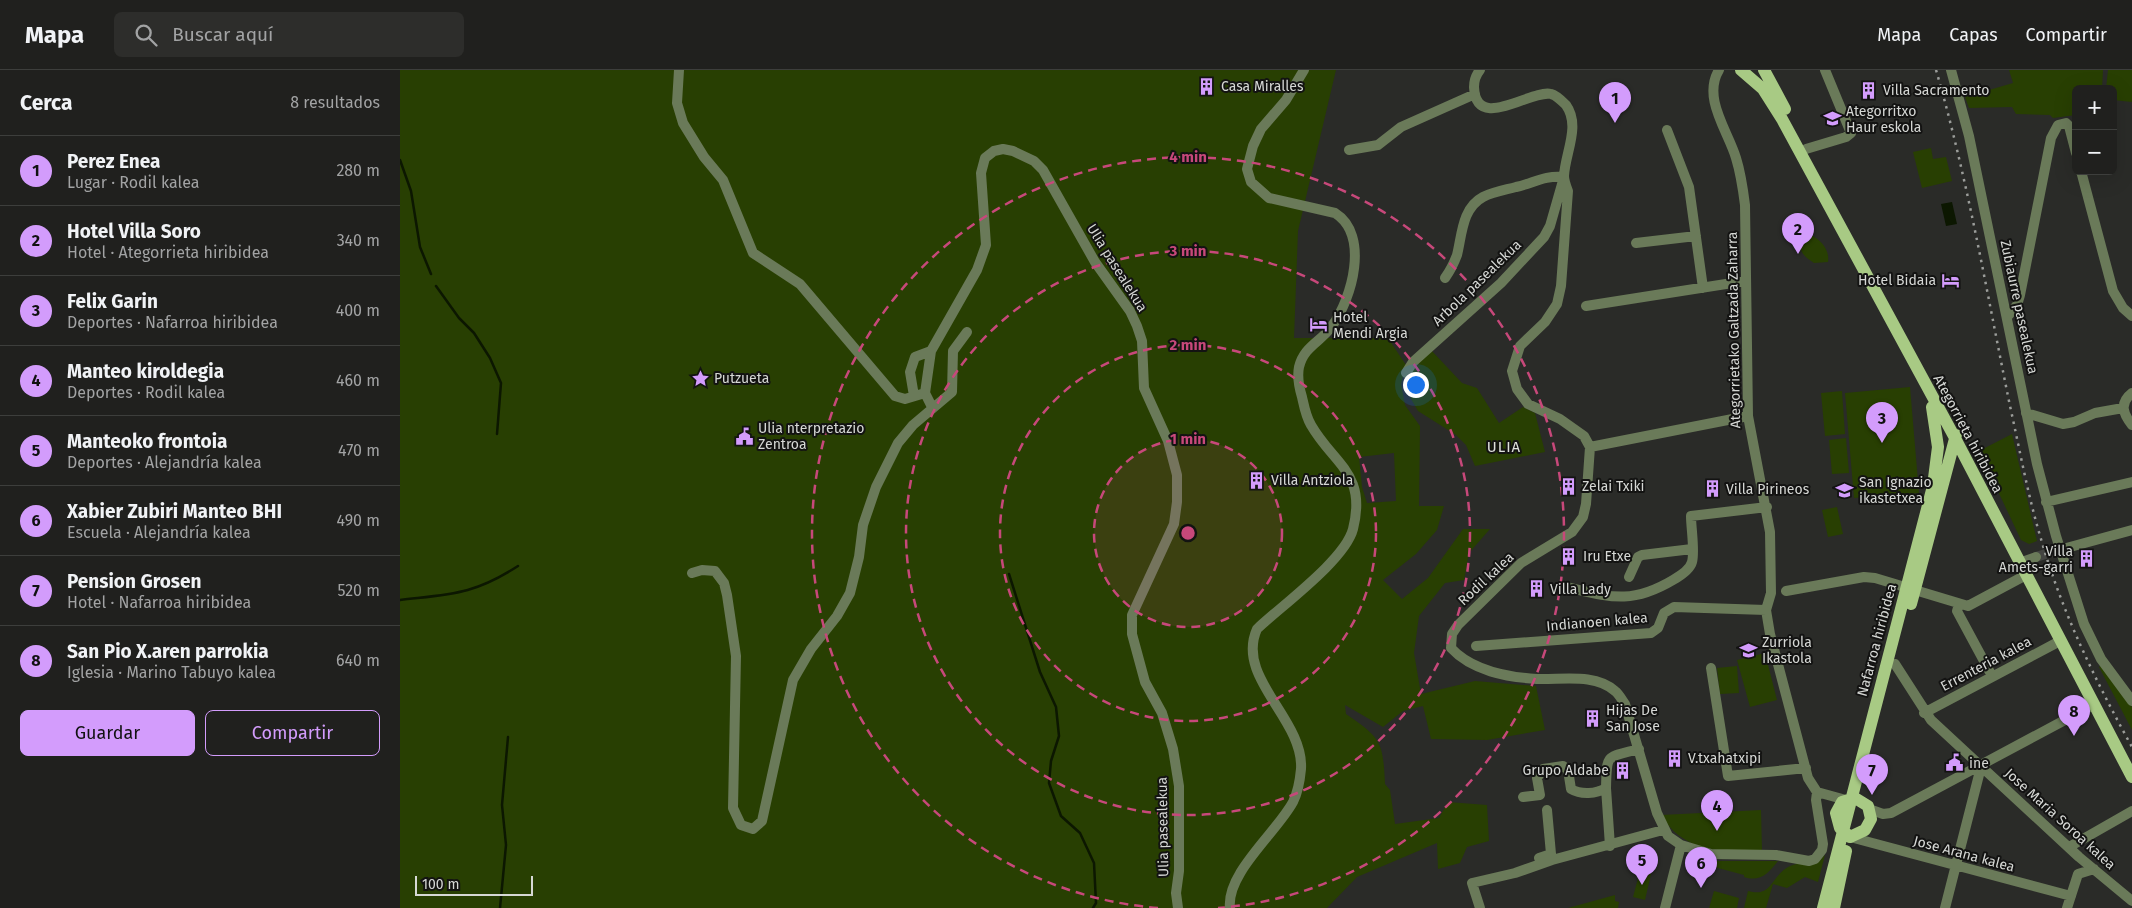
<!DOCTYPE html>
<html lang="es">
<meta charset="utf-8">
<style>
:root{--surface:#20201e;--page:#2d2d2b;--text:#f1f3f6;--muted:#a2a3a4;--line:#3d3e3c;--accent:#d39cfc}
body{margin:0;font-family:"Fira Sans",sans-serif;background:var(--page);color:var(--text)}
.controls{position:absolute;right:15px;top:15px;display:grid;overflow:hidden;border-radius:8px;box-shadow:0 5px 20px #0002}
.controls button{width:45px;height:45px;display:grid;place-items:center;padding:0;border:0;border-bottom:1px solid var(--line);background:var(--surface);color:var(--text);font:25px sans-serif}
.scale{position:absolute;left:15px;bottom:12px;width:118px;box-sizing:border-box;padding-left:5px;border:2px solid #d6d8d5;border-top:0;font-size:14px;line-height:18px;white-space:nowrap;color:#d6d8d5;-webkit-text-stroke:4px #131312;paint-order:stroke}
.you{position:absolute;left:1015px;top:314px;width:18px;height:18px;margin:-12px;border:4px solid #fff;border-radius:50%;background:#1a73e8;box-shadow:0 0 0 8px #1a73e833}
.badge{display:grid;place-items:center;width:32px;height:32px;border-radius:50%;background:var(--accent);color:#111;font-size:16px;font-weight:700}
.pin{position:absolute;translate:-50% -41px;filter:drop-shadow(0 1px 2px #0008)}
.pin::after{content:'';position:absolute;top:26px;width:18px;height:15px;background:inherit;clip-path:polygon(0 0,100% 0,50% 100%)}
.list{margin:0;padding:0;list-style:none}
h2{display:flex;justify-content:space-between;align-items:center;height:65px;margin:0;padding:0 20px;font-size:21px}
h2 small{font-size:16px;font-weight:400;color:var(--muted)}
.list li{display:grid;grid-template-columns:32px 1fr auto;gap:15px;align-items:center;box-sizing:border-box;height:70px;padding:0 20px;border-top:1px solid var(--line)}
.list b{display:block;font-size:19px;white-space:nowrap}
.list p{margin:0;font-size:16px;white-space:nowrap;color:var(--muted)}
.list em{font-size:16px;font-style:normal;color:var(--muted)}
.actions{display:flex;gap:10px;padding:15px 20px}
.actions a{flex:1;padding:11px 0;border:1px solid var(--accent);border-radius:8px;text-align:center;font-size:18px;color:var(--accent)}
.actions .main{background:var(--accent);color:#111}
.icon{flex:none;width:28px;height:28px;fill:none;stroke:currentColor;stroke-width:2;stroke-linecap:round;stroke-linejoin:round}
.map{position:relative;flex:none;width:1732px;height:838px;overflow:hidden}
header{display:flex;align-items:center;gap:30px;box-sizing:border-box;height:70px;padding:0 25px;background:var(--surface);border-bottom:1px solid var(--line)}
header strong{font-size:24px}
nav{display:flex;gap:28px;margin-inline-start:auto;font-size:18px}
.search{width:350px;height:45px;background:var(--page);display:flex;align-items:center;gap:12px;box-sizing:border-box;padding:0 18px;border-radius:8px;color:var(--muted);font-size:19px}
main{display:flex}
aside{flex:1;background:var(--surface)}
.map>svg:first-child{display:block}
.green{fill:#283f02;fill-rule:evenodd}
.water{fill:#0c1701}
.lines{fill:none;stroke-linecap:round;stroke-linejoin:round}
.stream{stroke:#0c1701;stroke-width:2.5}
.minor-tunnel{stroke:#444542;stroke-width:10;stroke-dasharray:10 5;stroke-linecap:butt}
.minor{stroke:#6a7a59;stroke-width:10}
.major{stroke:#a8ca84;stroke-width:12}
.rail{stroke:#9b9d9a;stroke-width:2.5;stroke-dasharray:2.5 5;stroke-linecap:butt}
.ring{fill:none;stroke:#c7487a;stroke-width:2.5;stroke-dasharray:9 6}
.labels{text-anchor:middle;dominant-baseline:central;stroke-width:4;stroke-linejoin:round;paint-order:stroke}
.poi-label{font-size:14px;fill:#d6d8d5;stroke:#131312;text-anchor:start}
.street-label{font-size:14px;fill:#d6d8d5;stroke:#131312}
.neighbourhood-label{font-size:15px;letter-spacing:1px;fill:#dee0db;stroke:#131312}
.centre{fill:#c7487a;stroke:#131312;stroke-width:2.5}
.ring-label{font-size:15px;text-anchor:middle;font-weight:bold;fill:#c7487a;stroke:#131312;stroke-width:4;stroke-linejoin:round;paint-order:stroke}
</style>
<header>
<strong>Mapa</strong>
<div class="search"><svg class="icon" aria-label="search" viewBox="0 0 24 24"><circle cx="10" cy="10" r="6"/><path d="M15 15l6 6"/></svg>Buscar aquí</div>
<nav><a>Mapa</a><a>Capas</a><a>Compartir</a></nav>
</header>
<main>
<aside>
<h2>Cerca<small>8 resultados</small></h2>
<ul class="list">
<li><span class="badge">1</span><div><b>Perez Enea</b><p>Lugar · Rodil kalea</p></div><em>280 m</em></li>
<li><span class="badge">2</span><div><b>Hotel Villa Soro</b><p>Hotel · Ategorrieta hiribidea</p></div><em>340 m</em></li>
<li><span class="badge">3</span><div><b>Felix Garin</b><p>Deportes · Nafarroa hiribidea</p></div><em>400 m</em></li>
<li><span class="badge">4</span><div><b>Manteo kiroldegia</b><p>Deportes · Rodil kalea</p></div><em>460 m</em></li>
<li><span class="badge">5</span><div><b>Manteoko frontoia</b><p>Deportes · Alejandría kalea</p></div><em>470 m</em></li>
<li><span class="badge">6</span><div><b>Xabier Zubiri Manteo BHI</b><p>Escuela · Alejandría kalea</p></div><em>490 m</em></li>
<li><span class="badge">7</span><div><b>Pension Grosen</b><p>Hotel · Nafarroa hiribidea</p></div><em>520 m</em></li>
<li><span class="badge">8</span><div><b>San Pio X.aren parrokia</b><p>Iglesia · Marino Tabuyo kalea</p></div><em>640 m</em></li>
</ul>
<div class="actions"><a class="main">Guardar</a><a>Compartir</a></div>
</aside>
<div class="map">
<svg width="1732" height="838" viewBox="0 0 1732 838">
<rect width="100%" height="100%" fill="#2a2b28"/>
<!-- green -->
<path class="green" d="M0,0H936L898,161L894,268H988L1006,295L1001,314L1005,335L1020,356L1019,436H1044L1037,460L1016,484L983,510L1002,529L1028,508L1063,459H1090L1069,483L1064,510L1045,513L1019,546L1014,583L1021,624L1075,611L1136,616L1145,660L1087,670L1031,669L1023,636L1003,641L983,657L945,635L946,644C981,668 983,671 985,714L990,720L995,754L1039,748L1048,732L1087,735L1089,771L1067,777L1060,793L1038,799L1037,773L957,807L927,838H0ZM994,383L996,431L967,433L962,417L959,387Z
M1609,0H1703L1702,19H1676V45L1653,48L1650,45L1616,44L1612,37L1569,38L1565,27L1613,13Z
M1708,0H1732V32L1713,30V19H1706Z
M1531,78L1533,89L1546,87L1552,111L1522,118L1513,82Z
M1411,165C1421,170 1430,180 1428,192L1414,193C1405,187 1398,182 1401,170Z
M1031,280L1062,313L1077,318L1099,353L1123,337L1135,343L1145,382L1075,396L1066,375L1056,365L1018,341L1011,329L1009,317L1011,301Z
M1510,317L1519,423L1454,428L1445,323Z
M1442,321L1445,364L1425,366L1421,323Z
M1612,364L1637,471L1629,474L1621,470L1579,381Z
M1446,368L1449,403L1432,404L1429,370Z
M1437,437L1443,464L1428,467L1422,440Z
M1365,583L1377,630L1350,637L1337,590Z
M1702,595L1732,637V660L1699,597Z
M1337,596L1339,623L1320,624L1317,598Z
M1361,740L1362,781C1321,781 1285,784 1261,745Z
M1289,785L1312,791H1378C1368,804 1360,812 1344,807V805L1292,791L1291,794L1286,792L1287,786Z
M1425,785L1418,812L1405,807L1387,818L1373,814L1366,838H1344L1348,821C1371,827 1370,810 1385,799C1397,790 1414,796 1425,785Z
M1240,801L1251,804L1245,830L1233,827Z
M1314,821L1339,828L1337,838H1309Z
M1215,825V831L1219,832L1218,838H1168Z"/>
<!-- water -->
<path class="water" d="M1552,132L1557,154L1546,156L1541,134Z"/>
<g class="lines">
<!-- stream -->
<path class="stream" d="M0,90L11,121L20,177L31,204
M36,216L59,248L74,263L90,288L101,313L97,364
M609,504L640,602L656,637L659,666L651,691L649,713L661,746L680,763L694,793L696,833L693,838
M0,530C51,524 73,525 118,496
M100,838L106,775L102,735L108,667"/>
<!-- minor-tunnel -->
<path class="minor-tunnel" d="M1636,487L1659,480"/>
<!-- minor -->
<path class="minor" d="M279,0L277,33L283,53L304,87L323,110L353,183L400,214L495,326L505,329L525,323
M1080,0C1076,5 1074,10 1074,17C1076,63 1131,19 1151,24C1156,25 1162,31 1166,35C1181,56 1165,83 1164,106C1164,110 1166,116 1168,121L1161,216L1157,234L1145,252L1120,276L1112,301L1117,319L1128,334L1160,349L1184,366L1190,377L1186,434L1183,447L1172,462L1121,493L1058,555L1052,564L1051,578C1072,601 1107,607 1137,609C1162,610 1195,603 1215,621C1219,624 1222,630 1225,634L1257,743L1268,766L1281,775L1311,784L1376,785L1409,791L1415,789L1422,780L1423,774L1416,730L1417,722
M1319,0C1302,28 1328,61 1336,88C1341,104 1343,119 1345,135L1348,346L1370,462L1371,523L1366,540L1370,564L1408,708L1417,722L1446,730
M1551,0L1569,66L1637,394L1656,466L1684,554L1701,589L1732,631
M1267,60L1289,117L1303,218
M1406,79L1446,67L1451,63L1425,0
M949,80L978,75L1001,57L1075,24
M1681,101L1713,221L1723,238L1732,246
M1236,173L1296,166
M1045,208C1050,201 1054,193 1057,185C1062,165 1062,138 1083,127C1093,122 1105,120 1116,117C1134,113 1144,105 1164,107
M1186,236L1345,211
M1607,247L1617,235L1620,225L1651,68L1658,55L1666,53L1669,56L1676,83
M1006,303L1013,292L1101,213L1144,167L1150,156L1164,107
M1732,323C1719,333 1723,344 1732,355
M514,326L510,302L515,287L531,281
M532,337L525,323L531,281L577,200L586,175L581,103L585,88L594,81L603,79L613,81L634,91L643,100L695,192L730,241L737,256L742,271L744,318L768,371L777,405V432L774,454L732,545V564L745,612L762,643L773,679L779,716V801L776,823L778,838
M1626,343L1663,354L1674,352L1695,343L1723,338
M1190,377L1348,346
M1646,432L1732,412
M1659,480L1732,460
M1622,497L1625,491L1636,487
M292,503L302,500L315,501L324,513L327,525L336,586L333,738L341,755L353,759L362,751L393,610L411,579L437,546L450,523L459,487L463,455L476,417L498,373L513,355L552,322L553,281L567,262
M1229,507L1238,487L1242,485L1292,479
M1166,517C1210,527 1231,535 1273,510C1280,506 1290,500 1292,492C1295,481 1291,458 1291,446L1367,437
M1386,521L1464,507L1475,508L1568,536L1626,505L1630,500
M1559,534L1557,541L1592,606
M1076,576L1251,563L1258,558L1264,543L1274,537L1366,540
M1495,594L1531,650L1679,787L1732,831
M1311,598L1328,706L1406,698
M1524,643L1660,571
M1206,718L1210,776
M1123,727L1140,725L1137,708L1143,699L1163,696L1168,700L1171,719C1181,725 1196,724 1206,718C1207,683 1205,688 1239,679
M1469,739L1483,744L1491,743L1693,635
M1450,767L1671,826
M1669,777L1732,741
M1139,788L1151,784L1147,740
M830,838C826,803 877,762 893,732C898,722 900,710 901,699C904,649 835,608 857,559C881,536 945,490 953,459C967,403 934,395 911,355C906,347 904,336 902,327C899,317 897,307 899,297C904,276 921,272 932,256C952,229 970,165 935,143L869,128L851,112L847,99L853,76L861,59L886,30L904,0
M1080,838L1072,813L1115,803L1152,790L1263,760
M1265,838L1281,775
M1545,838L1581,697
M1667,838L1678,804L1694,799"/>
<!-- major -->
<path class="major" d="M1341,0L1363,19L1382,49L1555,368L1732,707
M1364,0L1385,39
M1511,534L1556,365
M1455,728L1468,736L1471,749L1465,760L1450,767L1440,758L1436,743L1442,732Z
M1423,838L1533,416L1538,377L1532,337
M1434,838L1446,781"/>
<!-- rail -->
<path class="rail" d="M1536,0C1568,110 1587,224 1610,336C1620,381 1628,426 1641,469C1662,542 1695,610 1732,677"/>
</g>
<!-- distance rings -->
<circle cx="788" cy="463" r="94" fill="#c7487a" fill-opacity=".12"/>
<g class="ring">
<circle cx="788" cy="463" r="94"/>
<circle cx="788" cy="463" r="188"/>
<circle cx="788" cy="463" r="282"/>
<path d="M758 838A376 376 0 1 1 818 838"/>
</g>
<!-- icons -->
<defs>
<symbol id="building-bare" viewBox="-9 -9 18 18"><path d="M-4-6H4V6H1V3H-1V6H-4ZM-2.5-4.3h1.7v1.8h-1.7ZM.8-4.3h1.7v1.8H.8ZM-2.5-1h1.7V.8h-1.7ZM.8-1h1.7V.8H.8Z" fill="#d39cfc" stroke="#131312" stroke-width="2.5" paint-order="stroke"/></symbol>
<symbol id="school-bare" viewBox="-9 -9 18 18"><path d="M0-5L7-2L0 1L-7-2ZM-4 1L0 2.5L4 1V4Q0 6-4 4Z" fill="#d39cfc" stroke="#131312" stroke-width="2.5" paint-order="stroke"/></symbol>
<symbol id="hotel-bare" viewBox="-9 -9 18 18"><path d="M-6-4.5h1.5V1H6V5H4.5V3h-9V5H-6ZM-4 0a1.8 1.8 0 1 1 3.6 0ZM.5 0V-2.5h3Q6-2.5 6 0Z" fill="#d39cfc" stroke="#131312" stroke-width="2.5" paint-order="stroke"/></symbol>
<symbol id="sight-bare" viewBox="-9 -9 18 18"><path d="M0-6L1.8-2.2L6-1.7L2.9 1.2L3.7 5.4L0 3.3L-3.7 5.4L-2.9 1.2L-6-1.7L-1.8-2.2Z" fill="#d39cfc" stroke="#131312" stroke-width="2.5" paint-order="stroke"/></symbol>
<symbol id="civic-bare" viewBox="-9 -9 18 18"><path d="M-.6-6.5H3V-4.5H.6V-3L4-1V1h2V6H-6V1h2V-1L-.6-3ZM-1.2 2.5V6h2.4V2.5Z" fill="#d39cfc" stroke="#131312" stroke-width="2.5" paint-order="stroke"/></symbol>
</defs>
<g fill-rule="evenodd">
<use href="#building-bare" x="794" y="4" width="25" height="25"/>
<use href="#building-bare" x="1456" y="8" width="25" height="25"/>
<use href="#school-bare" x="1420" y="36" width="25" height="25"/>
<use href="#hotel-bare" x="1538" y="198" width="25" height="25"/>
<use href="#hotel-bare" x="906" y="242" width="25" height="25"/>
<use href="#sight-bare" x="288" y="296" width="25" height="25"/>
<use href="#civic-bare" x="332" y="354" width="25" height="25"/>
<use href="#building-bare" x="844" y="398" width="25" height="25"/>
<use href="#building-bare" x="1156" y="404" width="25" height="25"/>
<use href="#building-bare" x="1300" y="406" width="25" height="25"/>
<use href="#school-bare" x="1432" y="408" width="25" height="25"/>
<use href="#building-bare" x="1156" y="474" width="25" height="25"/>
<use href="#building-bare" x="1674" y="476" width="25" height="25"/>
<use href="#building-bare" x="1124" y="506" width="25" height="25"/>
<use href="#school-bare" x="1336" y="568" width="25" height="25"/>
<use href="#building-bare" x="1180" y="636" width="25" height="25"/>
<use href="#building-bare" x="1262" y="676" width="25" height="25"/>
<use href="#civic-bare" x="1542" y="680" width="25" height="25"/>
<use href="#building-bare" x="1210" y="688" width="25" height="25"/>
</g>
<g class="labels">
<!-- poi labels -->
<g class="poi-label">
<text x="821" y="16">Casa Miralles</text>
<text x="1483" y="20">Villa Sacramento</text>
<text x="1446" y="41">Ategorritxo<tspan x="1446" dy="16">Haur eskola</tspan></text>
<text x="1536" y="210" text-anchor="end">Hotel Bidaia</text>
<text x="933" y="247">Hotel<tspan x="933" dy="16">Mendi Argia</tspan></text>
<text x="314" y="308">Putzueta</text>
<text x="358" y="358">Ulia nterpretazio<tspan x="358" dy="16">Zentroa</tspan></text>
<text x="871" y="410">Villa Antziola</text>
<text x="1459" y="412">San Ignazio<tspan x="1459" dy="16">ikastetxea</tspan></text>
<text x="1182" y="416">Zelai Txiki</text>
<text x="1326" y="419">Villa Pirineos</text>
<text x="1673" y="481" text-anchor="end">Villa<tspan x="1673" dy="16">Amets-garri</tspan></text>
<text x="1183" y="486">Iru Etxe</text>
<text x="1150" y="519">Villa Lady</text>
<text x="1362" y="572">Zurriola<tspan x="1362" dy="16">Ikastola</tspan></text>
<text x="1206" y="640">Hijas De<tspan x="1206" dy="16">San Jose</tspan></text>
<text x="1288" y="688">V.txahatxipi</text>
<text x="1569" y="693">ine</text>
<text x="1209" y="700" text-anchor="end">Grupo Aldabe</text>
</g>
<!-- street labels -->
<g class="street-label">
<text transform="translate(717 198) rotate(58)">Ulia pasealekua</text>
<text transform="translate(1077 213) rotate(-44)">Arbola pasealekua</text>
<text transform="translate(1619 237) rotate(78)">Zubiaurre pasealekua</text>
<text transform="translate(1334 260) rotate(-91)">Ategorrietako Galtzada Zaharra</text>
<text transform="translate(1568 364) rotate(62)">Ategorrieta hiribidea</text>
<text transform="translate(1086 509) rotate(-43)">Rodil kalea</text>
<text transform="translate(1197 552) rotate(-5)">Indianoen kalea</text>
<text transform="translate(1477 570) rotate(-75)">Nafarroa hiribidea</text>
<text transform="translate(1586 594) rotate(-28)">Errenteria kalea</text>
<text transform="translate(1660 749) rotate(42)">Jose Maria Soroa kalea</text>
<text transform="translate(763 757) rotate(-91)">Ulia pasealekua</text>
<text transform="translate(1564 784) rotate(15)">Jose Arana kalea</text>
</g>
<!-- neighbourhood labels -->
<g class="neighbourhood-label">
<text x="1104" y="377">ULIA</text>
</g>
</g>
<circle cx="788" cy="463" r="8" class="centre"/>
<g class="ring-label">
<text x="788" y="92">4 min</text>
<text x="788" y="186">3 min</text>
<text x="788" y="280">2 min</text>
<text x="788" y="374">1 min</text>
</g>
</svg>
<div class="controls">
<button>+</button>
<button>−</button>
</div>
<div class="scale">100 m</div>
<div class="you"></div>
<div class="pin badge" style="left:1215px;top:53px">1</div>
<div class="pin badge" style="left:1398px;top:184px">2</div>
<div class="pin badge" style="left:1482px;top:373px">3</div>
<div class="pin badge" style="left:1317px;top:761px">4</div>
<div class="pin badge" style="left:1242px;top:815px">5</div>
<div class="pin badge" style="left:1301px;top:818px">6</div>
<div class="pin badge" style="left:1472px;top:725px">7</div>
<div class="pin badge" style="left:1674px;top:666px">8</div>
</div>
</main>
